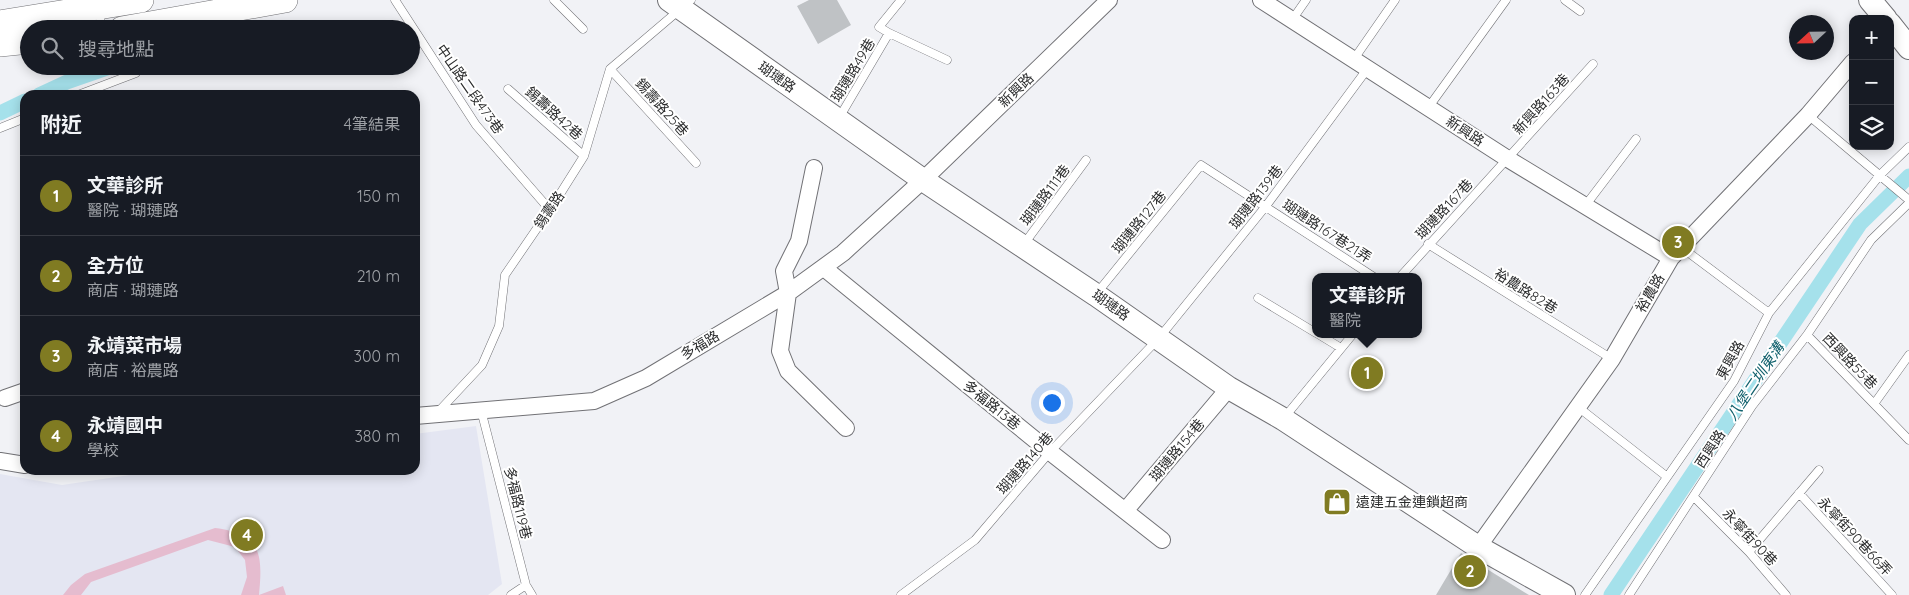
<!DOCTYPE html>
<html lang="zh-TW">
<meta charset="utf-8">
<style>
:root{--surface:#171b24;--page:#242831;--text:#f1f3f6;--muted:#9ea1a6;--line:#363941;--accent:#807b22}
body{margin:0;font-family:Quicksand,"Noto Sans TC",sans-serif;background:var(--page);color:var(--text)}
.controls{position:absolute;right:15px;top:15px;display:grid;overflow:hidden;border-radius:10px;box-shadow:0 2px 12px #0003}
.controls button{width:45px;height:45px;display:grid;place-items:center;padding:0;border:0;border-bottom:1px solid var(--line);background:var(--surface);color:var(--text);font:25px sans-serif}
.compass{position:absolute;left:1789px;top:15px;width:45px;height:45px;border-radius:50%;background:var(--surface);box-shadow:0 2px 12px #0003;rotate:248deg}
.you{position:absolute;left:1051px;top:402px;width:18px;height:18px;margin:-12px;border:4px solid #fff;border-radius:50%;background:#1a73e8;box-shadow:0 0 0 8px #1a73e833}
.badge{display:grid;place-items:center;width:32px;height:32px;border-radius:50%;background:var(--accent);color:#fff;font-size:16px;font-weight:700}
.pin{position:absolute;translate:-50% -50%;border:2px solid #fff;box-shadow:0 1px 5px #0006}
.popup{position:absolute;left:1312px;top:273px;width:110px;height:65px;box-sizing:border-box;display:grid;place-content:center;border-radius:10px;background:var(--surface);filter:drop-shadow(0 1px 4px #0005);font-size:16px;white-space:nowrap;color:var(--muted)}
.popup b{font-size:19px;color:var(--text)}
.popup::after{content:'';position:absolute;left:50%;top:100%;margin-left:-10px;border:10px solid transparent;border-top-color:var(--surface)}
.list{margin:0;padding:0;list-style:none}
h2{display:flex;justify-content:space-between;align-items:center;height:65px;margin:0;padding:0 20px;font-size:21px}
h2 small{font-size:16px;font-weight:400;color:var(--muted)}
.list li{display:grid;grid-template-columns:32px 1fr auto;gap:15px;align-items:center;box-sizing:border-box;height:80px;padding:0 20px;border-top:1px solid var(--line)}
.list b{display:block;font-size:19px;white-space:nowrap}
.list p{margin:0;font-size:16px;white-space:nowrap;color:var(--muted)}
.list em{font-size:16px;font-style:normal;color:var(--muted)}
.icon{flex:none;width:28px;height:28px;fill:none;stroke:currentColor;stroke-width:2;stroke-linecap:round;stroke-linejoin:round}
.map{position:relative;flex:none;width:1909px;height:595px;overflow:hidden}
.search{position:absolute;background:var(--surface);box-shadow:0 2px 12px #0003;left:20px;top:20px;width:400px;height:55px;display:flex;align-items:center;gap:12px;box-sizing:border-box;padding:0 18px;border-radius:28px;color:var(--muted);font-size:19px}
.panel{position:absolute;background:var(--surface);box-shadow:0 2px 12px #0003;left:20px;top:90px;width:400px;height:385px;border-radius:15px}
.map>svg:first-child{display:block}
.built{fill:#e4e6f2}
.garden{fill:#e5bccf}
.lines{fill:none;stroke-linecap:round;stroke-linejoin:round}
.canal{stroke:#a5e1eb;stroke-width:15}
.building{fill:#bfc2c5}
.lane-casing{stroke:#717175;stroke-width:9}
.street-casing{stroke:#717175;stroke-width:18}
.secondary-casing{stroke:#717175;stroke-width:24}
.primary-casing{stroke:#717175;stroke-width:26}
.lane{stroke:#fff;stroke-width:8}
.street{stroke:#fff;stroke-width:16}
.secondary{stroke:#fff;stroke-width:22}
.primary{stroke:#fff;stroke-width:25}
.labels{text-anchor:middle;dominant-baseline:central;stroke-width:4;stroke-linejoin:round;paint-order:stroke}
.street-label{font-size:14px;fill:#2a2b2c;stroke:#fff}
.poi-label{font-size:14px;fill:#2a2b2c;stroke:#fff;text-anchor:start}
.water-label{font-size:15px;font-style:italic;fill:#11616d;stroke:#fff}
</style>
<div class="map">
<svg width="1909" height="595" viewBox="0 0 1909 595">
<rect width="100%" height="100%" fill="#f1f2f6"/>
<!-- built -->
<path class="built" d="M476,426L502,584L488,595H0V474L62,485L164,470H415V434Z"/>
<!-- garden -->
<path class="garden" d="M215,528C261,534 263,553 259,595L283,586L286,595H241L247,577L245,560L235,547L208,540L91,582L81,595H63L71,585L85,574Z"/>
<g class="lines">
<!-- canal -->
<path class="canal" d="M39,95L67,82L113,66
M0,113L25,101
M1611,595L1860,224L1909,176"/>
</g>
<!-- building -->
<path class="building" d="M809,0H837L851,25L818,44L797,6Z
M1461,553L1529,595H1436Z"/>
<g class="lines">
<defs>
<path id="lane" d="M395,0L476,125L550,210
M554,0L583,29
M1565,0L1580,11
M99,11L102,29
M1292,20L1306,0
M889,33L947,60
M1354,59L1395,0
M610,69L696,163
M508,89L584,156
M78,95L136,73L139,66
M1428,108L1506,0
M1808,115L1909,200
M839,118L889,33L879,27L901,0
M0,128L25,118
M1585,206L1636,139
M1024,244L1086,160
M1428,244L1612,359
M1681,247L1769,313
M1400,277L1593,64
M1097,293L1201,165L1374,277
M1258,298L1316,333
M1318,334L1341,348
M1807,335L1909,440
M1874,404L1909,355
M1578,407L1666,476
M481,410L526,585L511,595
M438,412L482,365L499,326L505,275L555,202L584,156L610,69L691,0
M1284,418L1353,334
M1799,493L1892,595
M1694,497L1749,552L1786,595
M1749,552L1819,470
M526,585L532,595
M901,595L975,540L1050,452L1159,338L1266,206L1368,68
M1585,595L1734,381L1769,313L1880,175L1909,147
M1629,595L1752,406L1807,335L1871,240L1909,203"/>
<path id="street" d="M1261,0L1508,159L1671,258
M814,168L799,241L784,271L788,293L780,351L788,371L846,428
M824,268L1050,452L1162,540
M5,398L25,391
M415,416L594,401L646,378L788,293L843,253L923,180L1109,0
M0,461L25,465
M1125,511L1229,388
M1478,547L1612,359L1671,258L1808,115L1853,62"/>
<path id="secondary" d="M669,0L923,180L1096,295L1229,388L1283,419L1478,547L1564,595
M1870,0L1886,19
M1890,24L1909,48"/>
<path id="primary" d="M0,23L141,0
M122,29L285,0
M0,44L29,41"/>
</defs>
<!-- lane casing -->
<use href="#lane" class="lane-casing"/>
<!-- street casing -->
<use href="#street" class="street-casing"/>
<!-- secondary casing -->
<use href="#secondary" class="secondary-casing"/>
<!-- primary casing -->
<use href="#primary" class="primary-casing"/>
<!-- lane -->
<use href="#lane" class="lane"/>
<!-- street -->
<use href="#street" class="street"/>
<!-- secondary -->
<use href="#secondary" class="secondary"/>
<!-- primary -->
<use href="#primary" class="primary"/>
</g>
<!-- icons -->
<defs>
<symbol id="shop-square" viewBox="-11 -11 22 22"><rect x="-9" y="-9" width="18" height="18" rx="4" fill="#807b22" stroke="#fff"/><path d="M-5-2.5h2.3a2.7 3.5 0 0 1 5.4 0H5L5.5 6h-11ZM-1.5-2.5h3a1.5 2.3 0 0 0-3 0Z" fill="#fff"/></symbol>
</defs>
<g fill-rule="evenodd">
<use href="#shop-square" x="1321" y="486" width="32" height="32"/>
</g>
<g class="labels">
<!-- street labels -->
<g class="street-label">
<text transform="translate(853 70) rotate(-59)">瑚璉路49巷</text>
<text transform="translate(777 77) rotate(35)">瑚璉路</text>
<text transform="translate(470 89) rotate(55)">中山路二段473巷</text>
<text transform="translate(1016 90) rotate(-44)">新興路</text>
<text transform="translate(1541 104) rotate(-48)">新興路163巷</text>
<text transform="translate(662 107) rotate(48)">錫壽路25巷</text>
<text transform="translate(554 113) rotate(42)">錫壽路42巷</text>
<text transform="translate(1465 131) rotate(33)">新興路</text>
<text transform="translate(1045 195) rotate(-53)">瑚璉路111巷</text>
<text transform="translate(1256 197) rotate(-52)">瑚璉路139巷</text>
<text transform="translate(1444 209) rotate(-47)">瑚璉路167巷</text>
<text transform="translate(549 210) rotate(-56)">錫壽路</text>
<text transform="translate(1139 222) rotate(-51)">瑚璉路127巷</text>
<text transform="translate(1327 231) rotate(33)">瑚璉路167巷21弄</text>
<text transform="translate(1526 291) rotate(32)">裕農路82巷</text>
<text transform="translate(1650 293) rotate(-60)">裕農路</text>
<text transform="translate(1111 305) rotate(35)">瑚璉路</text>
<text transform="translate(700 345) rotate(-31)">多福路</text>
<text transform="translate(1730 360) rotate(-61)">東興路</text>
<text transform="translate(1850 361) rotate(46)">西興路55巷</text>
<text transform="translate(992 405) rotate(39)">多福路13巷</text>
<text transform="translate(1710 449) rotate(-57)">西興路</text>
<text transform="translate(1177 450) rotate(-50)">瑚璉路154巷</text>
<text transform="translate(1025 463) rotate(-49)">瑚璉路140巷</text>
<text transform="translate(518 503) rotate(76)">多福路119巷</text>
<text transform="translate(1855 536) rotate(47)">永寧街90巷66弄</text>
<text transform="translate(1750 537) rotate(47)">永寧街90巷</text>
</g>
<!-- poi labels -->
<g class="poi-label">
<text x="1356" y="502">遠建五金連鎖超商</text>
</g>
<!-- water labels -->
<g class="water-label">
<text transform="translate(1755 381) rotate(-56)">八堡二圳東溝</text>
</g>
</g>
</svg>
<div class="controls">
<button>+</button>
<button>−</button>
<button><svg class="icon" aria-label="layers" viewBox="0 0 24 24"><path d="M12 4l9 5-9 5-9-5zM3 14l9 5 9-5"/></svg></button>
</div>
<svg class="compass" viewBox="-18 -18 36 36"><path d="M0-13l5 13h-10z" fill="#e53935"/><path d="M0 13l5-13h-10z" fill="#9ea1a6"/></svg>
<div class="you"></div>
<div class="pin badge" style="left:1367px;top:373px">1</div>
<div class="popup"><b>文華診所</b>醫院</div>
<div class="pin badge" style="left:1470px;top:571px">2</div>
<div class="pin badge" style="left:1678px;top:242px">3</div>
<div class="pin badge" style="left:247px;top:535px">4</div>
<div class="search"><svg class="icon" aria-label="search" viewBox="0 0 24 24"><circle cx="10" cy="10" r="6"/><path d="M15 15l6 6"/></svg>搜尋地點</div>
<section class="panel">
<h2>附近<small>4筆結果</small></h2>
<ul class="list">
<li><span class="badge">1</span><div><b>文華診所</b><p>醫院 · 瑚璉路</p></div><em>150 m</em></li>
<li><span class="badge">2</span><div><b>全方位</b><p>商店 · 瑚璉路</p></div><em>210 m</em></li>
<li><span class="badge">3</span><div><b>永靖菜市場</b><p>商店 · 裕農路</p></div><em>300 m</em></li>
<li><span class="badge">4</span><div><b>永靖國中</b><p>學校</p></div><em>380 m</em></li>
</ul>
</section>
</div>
